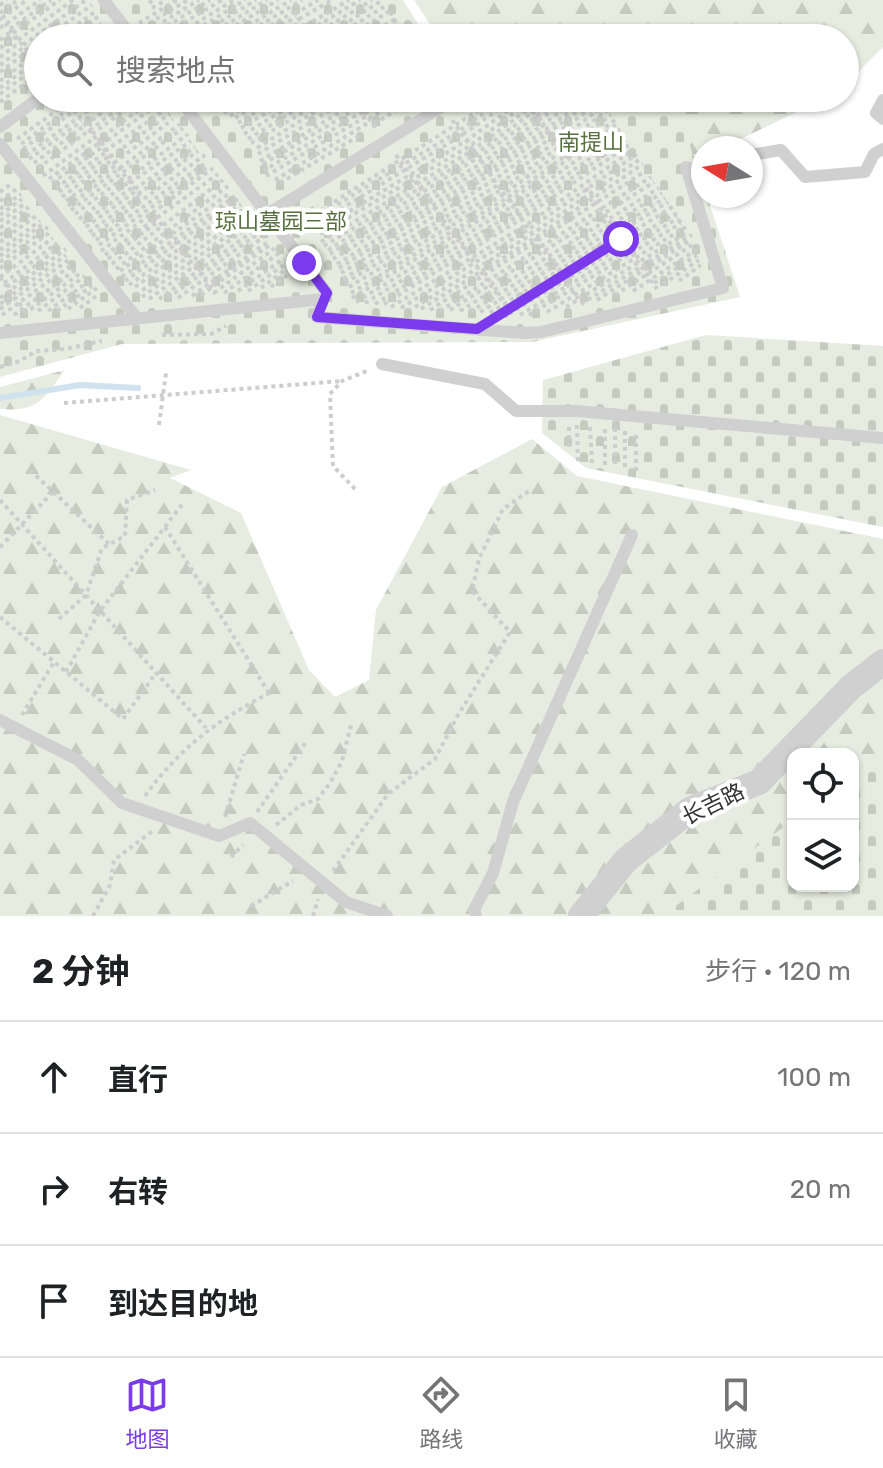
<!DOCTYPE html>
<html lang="zh">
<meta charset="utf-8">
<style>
:root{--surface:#fff;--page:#f6f6f6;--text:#202124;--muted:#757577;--line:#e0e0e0;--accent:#7c3aed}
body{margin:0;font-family:Rubik,"Noto Sans SC",sans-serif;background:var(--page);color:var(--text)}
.controls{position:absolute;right:24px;bottom:24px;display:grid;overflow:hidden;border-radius:16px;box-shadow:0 2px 6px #0004}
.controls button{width:72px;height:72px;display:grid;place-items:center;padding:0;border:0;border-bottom:2px solid var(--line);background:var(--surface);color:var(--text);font:40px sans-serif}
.compass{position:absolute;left:691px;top:136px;width:72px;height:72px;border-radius:50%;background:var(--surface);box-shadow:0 2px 6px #0004;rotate:281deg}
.stop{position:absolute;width:24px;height:24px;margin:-18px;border:6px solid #7c3aed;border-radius:50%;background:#fff}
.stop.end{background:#7c3aed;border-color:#fff;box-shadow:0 2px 8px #0008}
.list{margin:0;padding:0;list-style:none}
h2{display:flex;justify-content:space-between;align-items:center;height:104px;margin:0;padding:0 32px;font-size:34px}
h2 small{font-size:26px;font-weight:400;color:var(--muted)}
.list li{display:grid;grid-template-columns:52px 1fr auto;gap:24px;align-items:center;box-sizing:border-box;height:112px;padding:0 32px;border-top:2px solid var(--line)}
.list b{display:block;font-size:30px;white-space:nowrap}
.list em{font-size:26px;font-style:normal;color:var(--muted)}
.icon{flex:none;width:44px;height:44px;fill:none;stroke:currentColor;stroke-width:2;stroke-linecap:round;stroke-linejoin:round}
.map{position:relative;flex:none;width:883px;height:916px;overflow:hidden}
.search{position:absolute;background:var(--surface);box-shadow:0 2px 6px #0004;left:24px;right:24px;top:24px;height:88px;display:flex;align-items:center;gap:20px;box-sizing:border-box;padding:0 28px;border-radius:44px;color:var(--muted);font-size:30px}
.sheet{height:440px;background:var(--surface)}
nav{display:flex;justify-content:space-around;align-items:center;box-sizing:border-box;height:112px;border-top:2px solid var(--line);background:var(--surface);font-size:22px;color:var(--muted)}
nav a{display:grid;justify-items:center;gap:4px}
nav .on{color:var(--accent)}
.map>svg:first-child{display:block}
.forest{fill:url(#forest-firs);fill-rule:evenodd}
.cemetery{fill:url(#cemetery-stones)}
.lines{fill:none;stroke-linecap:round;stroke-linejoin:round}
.stream{stroke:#cfe2ee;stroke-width:6}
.path{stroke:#cdcdcd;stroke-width:4;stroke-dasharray:4 4;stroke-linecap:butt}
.lane{stroke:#d0d0d0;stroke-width:12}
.street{stroke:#d0d0d0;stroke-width:26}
.route{stroke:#7c3aed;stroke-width:10}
.labels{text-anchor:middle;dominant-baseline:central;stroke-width:8;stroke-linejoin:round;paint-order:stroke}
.park-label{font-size:22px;fill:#56703f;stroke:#fff}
.street-label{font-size:22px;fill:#333;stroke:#fff}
</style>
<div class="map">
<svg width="883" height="916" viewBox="0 0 883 916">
<defs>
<pattern id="forest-firs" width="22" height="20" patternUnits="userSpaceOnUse" patternTransform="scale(2)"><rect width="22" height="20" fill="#e6ecdf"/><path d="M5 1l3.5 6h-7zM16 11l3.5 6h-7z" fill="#c6cbc0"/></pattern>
<pattern id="cemetery-stones" width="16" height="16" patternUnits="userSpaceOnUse" patternTransform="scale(2)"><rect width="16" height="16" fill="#e6ecdf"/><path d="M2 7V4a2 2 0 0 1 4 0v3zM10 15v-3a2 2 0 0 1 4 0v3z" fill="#c6cbc0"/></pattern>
</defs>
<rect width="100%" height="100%" fill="#fff"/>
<!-- forest -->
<path class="forest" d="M414,0H883V47L845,85V38H439Z
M479,98H826L722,148H703V157L636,189Z
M65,370C43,399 39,412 0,409V387Z
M0,415L191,470L170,478L241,513L309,670L335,697L369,680L376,610L442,487L532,439L577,476L883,539V916H0ZM793,754H853V886H793Z"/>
<!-- cemetery -->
<path class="cemetery" d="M0,0H403L427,38H38V98H674L703,185V196H707L740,297L532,342L122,344L0,377Z
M706,335L883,346V527L586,468L542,433L543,380Z
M883,755V916H662L793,820V886H853V777Z"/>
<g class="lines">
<!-- stream -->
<path class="stream" d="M0,398L80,385L138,388"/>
<!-- path -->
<path class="path" d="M149,3L153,0
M0,5L7,0
M152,8L166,0
M293,11L304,26
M390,12L405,38
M0,13L18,0
M295,14L318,0
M0,17L38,64
M2,18L27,0
M156,19L188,0
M299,19L332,0
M163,22L199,0
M139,23L177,0
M167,26L210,0
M0,28L40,0
M10,29L51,0
M170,31L222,0
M13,33L60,0
M175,36L234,0
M45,38L92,5
M58,38L95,12
M69,38L99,16
M81,38L101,23
M94,38L105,30
M183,38L245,0
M193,38L256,0
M204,38L267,0
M215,38L278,0
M228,38L291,0
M239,38L302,0
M250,38L294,12
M261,38L296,17
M273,38L301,22
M285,38L349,0
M297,38L360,0
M309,38L372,0
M322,38L383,0
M333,38L387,5
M345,38L390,11
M364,38L395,19
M376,38L397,25
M388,38L400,30
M0,40L12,31
M18,40L73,0
M23,45L86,0
M0,48L16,37
M27,51L38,43
M0,57L20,42
M0,65L24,47
M0,72L27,52
M0,81L32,57
M0,88L36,61
M0,94L38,66
M64,98L143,199
M355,98L376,129
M523,98L549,135
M209,101L215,98
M0,102L38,74
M215,104L225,98
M220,107L235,98
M362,108L379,98
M224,113L248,98
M365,113L390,98
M230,116L259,98
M235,118L269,98
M369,119L403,98
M452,120L578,299
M238,123L280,98
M374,124L416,98
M241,128L291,98
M92,134L142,98
M244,134L305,98
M17,139L74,98
M248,139L316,98
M97,141L155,98
M251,143L328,98
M21,144L84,98
M101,145L164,100
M257,148L337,98
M23,149L91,98
M105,151L168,108
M258,154L350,98
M26,155L106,98
M396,155L513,316
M110,157L170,114
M29,159L82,121
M260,161L363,98
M34,163L122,98
M114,163L173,119
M263,164L361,106
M38,168L133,98
M263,171L364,111
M43,176L94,138
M266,176L367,116
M49,179L99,143
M128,179L188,134
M275,180L371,121
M52,183L102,147
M130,183L191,141
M280,183L362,134
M56,188L106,152
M586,188L657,289
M135,189L195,147
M0,192L11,184
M59,192L109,156
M138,194L198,151
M62,197L112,160
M0,201L18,188
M66,201L116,165
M68,206L180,124
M670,206L687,233
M0,209L21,194
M71,210L183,128
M75,214L125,177
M304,214L318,205
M0,215L22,199
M155,216L216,294
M79,219L129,182
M307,219L498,98
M0,221L26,203
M310,221L459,131L505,98
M83,223L133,187
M313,226L462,135L515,98
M86,227L136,191
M0,228L29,207
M89,232L139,196
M315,232L466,141L525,98
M320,234L470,146L534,98
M0,235L33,212
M92,236L205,155
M96,240L207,162
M0,242L36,216
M321,242L473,150L543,98
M99,245L209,166
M324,246L476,154L552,98
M0,250L40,221
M328,250L478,158L562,98
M101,251L213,168
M330,254L482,163L569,98
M105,255L218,174
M0,256L44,223
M108,259L159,221
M333,259L485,167L579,98
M0,262L48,227
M112,264L223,180
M337,264L488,171L589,98
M0,268L49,233
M339,268L490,175L596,98
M116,269L228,186
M120,271L230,193
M341,273L494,180L602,100
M0,277L27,314
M0,277L53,238
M122,277L235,196
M343,279L498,185L605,105
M125,281L238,199
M679,281L701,265
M4,283L57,243
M345,283L501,190L608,110
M654,283L697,255
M663,284L699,260
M129,285L241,204
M7,287L60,247
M135,287L245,208
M271,287L293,271
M349,287L504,194L611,115
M261,288L289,267
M238,291L283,259
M248,291L286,263
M633,291L696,250
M214,293L275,248
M224,293L279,253
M351,293L507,198L615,120
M136,295L248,213
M201,295L271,244
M615,295L695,243
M192,296L269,241
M142,297L252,218
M0,298L66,249
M168,298L262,231
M178,298L265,236
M352,298L509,202L617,124
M149,299L255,222
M159,299L259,227
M597,300L691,240
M356,302L513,206L620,129
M365,303L516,211L624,134
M0,304L66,255
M375,304L519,215L627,139
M384,304L521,219L630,144
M581,304L692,235
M391,307L526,225L634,149
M415,307L532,234L640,159
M566,307L688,232
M80,308L99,294
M401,308L529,229L637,154
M0,309L70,259
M68,309L97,288
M421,309L535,238L643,164
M430,310L647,170
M450,310L654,182
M38,311L85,276
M48,311L89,281
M57,311L92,286
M440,311L651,177
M460,311L659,188
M470,312L662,193
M480,312L665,198
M547,312L686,227
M490,313L668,202
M24,314L82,272
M499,314L671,208
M509,314L675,214
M2,315L73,264
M14,315L78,268
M520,315L678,218
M529,315L681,223
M162,335L211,334L226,326
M0,367L20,361L36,351L66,349L102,341
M64,403L342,381
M159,425L166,373
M577,425L578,462
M569,427V449
M590,427L592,464
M615,428V466
M605,429V467
M625,431V469
M30,470L109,544
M636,471V433
M355,489L333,466L330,394L342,381L369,370
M0,500L206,728
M165,527L269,693
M0,547L53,492
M0,617L123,719L156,673
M59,619L86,595L102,548L125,536L127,500L155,490
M66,672L100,611L184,502
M22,715L54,662
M145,796C182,745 218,720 273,691
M257,812L306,742
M225,817L244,754
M276,825L301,805L318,799L330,783L342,761L352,721
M231,857L243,845
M333,871L388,794L435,759L458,715L510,632L472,591L479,559L503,509L532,489
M251,906L293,881
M93,916L110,885L114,860L154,830
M313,916L318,899"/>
<!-- lane -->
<path class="lane" d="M104,0L133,38
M883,100L876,113L883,119
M0,127L39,98
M0,144L137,318
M751,167L757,154L781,150L805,177L865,172L874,154L883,149
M267,214L456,98
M323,299L317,317L524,333L541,332L723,288L686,167L703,171
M0,333L323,299L327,293L179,98
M382,364L485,384L516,411H576L883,438
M0,720L78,760L122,803L219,836L250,823L346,902L387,916
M476,916L474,910L493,873L513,802L632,535"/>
<!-- street -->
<path class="street" d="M581,916L626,860L691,809L759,782L851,687L883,662"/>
</g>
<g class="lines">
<!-- route -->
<path class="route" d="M304,263L327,293L317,317L477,329L621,239"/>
</g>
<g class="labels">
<!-- park labels -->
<g class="park-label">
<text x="591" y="142">南提山</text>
<text x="281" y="221">琼山墓园三部</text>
</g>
<!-- street labels -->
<g class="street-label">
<text transform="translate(713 804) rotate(-26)">长吉路</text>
</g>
</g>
</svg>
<div class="controls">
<button><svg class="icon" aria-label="locate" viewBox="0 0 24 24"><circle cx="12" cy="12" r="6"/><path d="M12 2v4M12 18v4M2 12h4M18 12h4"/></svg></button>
<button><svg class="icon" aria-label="layers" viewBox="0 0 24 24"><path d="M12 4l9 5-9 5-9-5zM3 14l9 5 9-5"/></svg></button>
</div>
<svg class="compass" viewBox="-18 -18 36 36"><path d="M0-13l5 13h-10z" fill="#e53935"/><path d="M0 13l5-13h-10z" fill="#757577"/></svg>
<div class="stop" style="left:621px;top:239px"></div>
<div class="stop end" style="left:304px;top:263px"></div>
<div class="search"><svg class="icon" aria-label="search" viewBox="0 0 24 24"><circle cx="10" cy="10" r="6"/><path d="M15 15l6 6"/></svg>搜索地点</div>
</div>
<section class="sheet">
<h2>2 分钟<small>步行 · 120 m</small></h2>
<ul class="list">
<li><svg class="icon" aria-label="ahead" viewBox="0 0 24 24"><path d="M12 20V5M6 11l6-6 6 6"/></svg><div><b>直行</b></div><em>100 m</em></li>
<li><svg class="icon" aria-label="right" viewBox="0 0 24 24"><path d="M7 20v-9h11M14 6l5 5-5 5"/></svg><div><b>右转</b></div><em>20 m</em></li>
<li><svg class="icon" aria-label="arrive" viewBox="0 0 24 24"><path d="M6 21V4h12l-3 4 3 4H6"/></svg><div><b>到达目的地</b></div></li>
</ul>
</section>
<nav>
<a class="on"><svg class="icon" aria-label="map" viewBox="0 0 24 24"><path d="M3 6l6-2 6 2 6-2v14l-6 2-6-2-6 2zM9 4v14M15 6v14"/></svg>地图</a>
<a><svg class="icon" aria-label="directions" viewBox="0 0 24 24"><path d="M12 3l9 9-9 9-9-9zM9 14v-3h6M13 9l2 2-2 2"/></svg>路线</a>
<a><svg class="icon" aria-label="saved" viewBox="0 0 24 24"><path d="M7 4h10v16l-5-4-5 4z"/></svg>收藏</a>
</nav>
